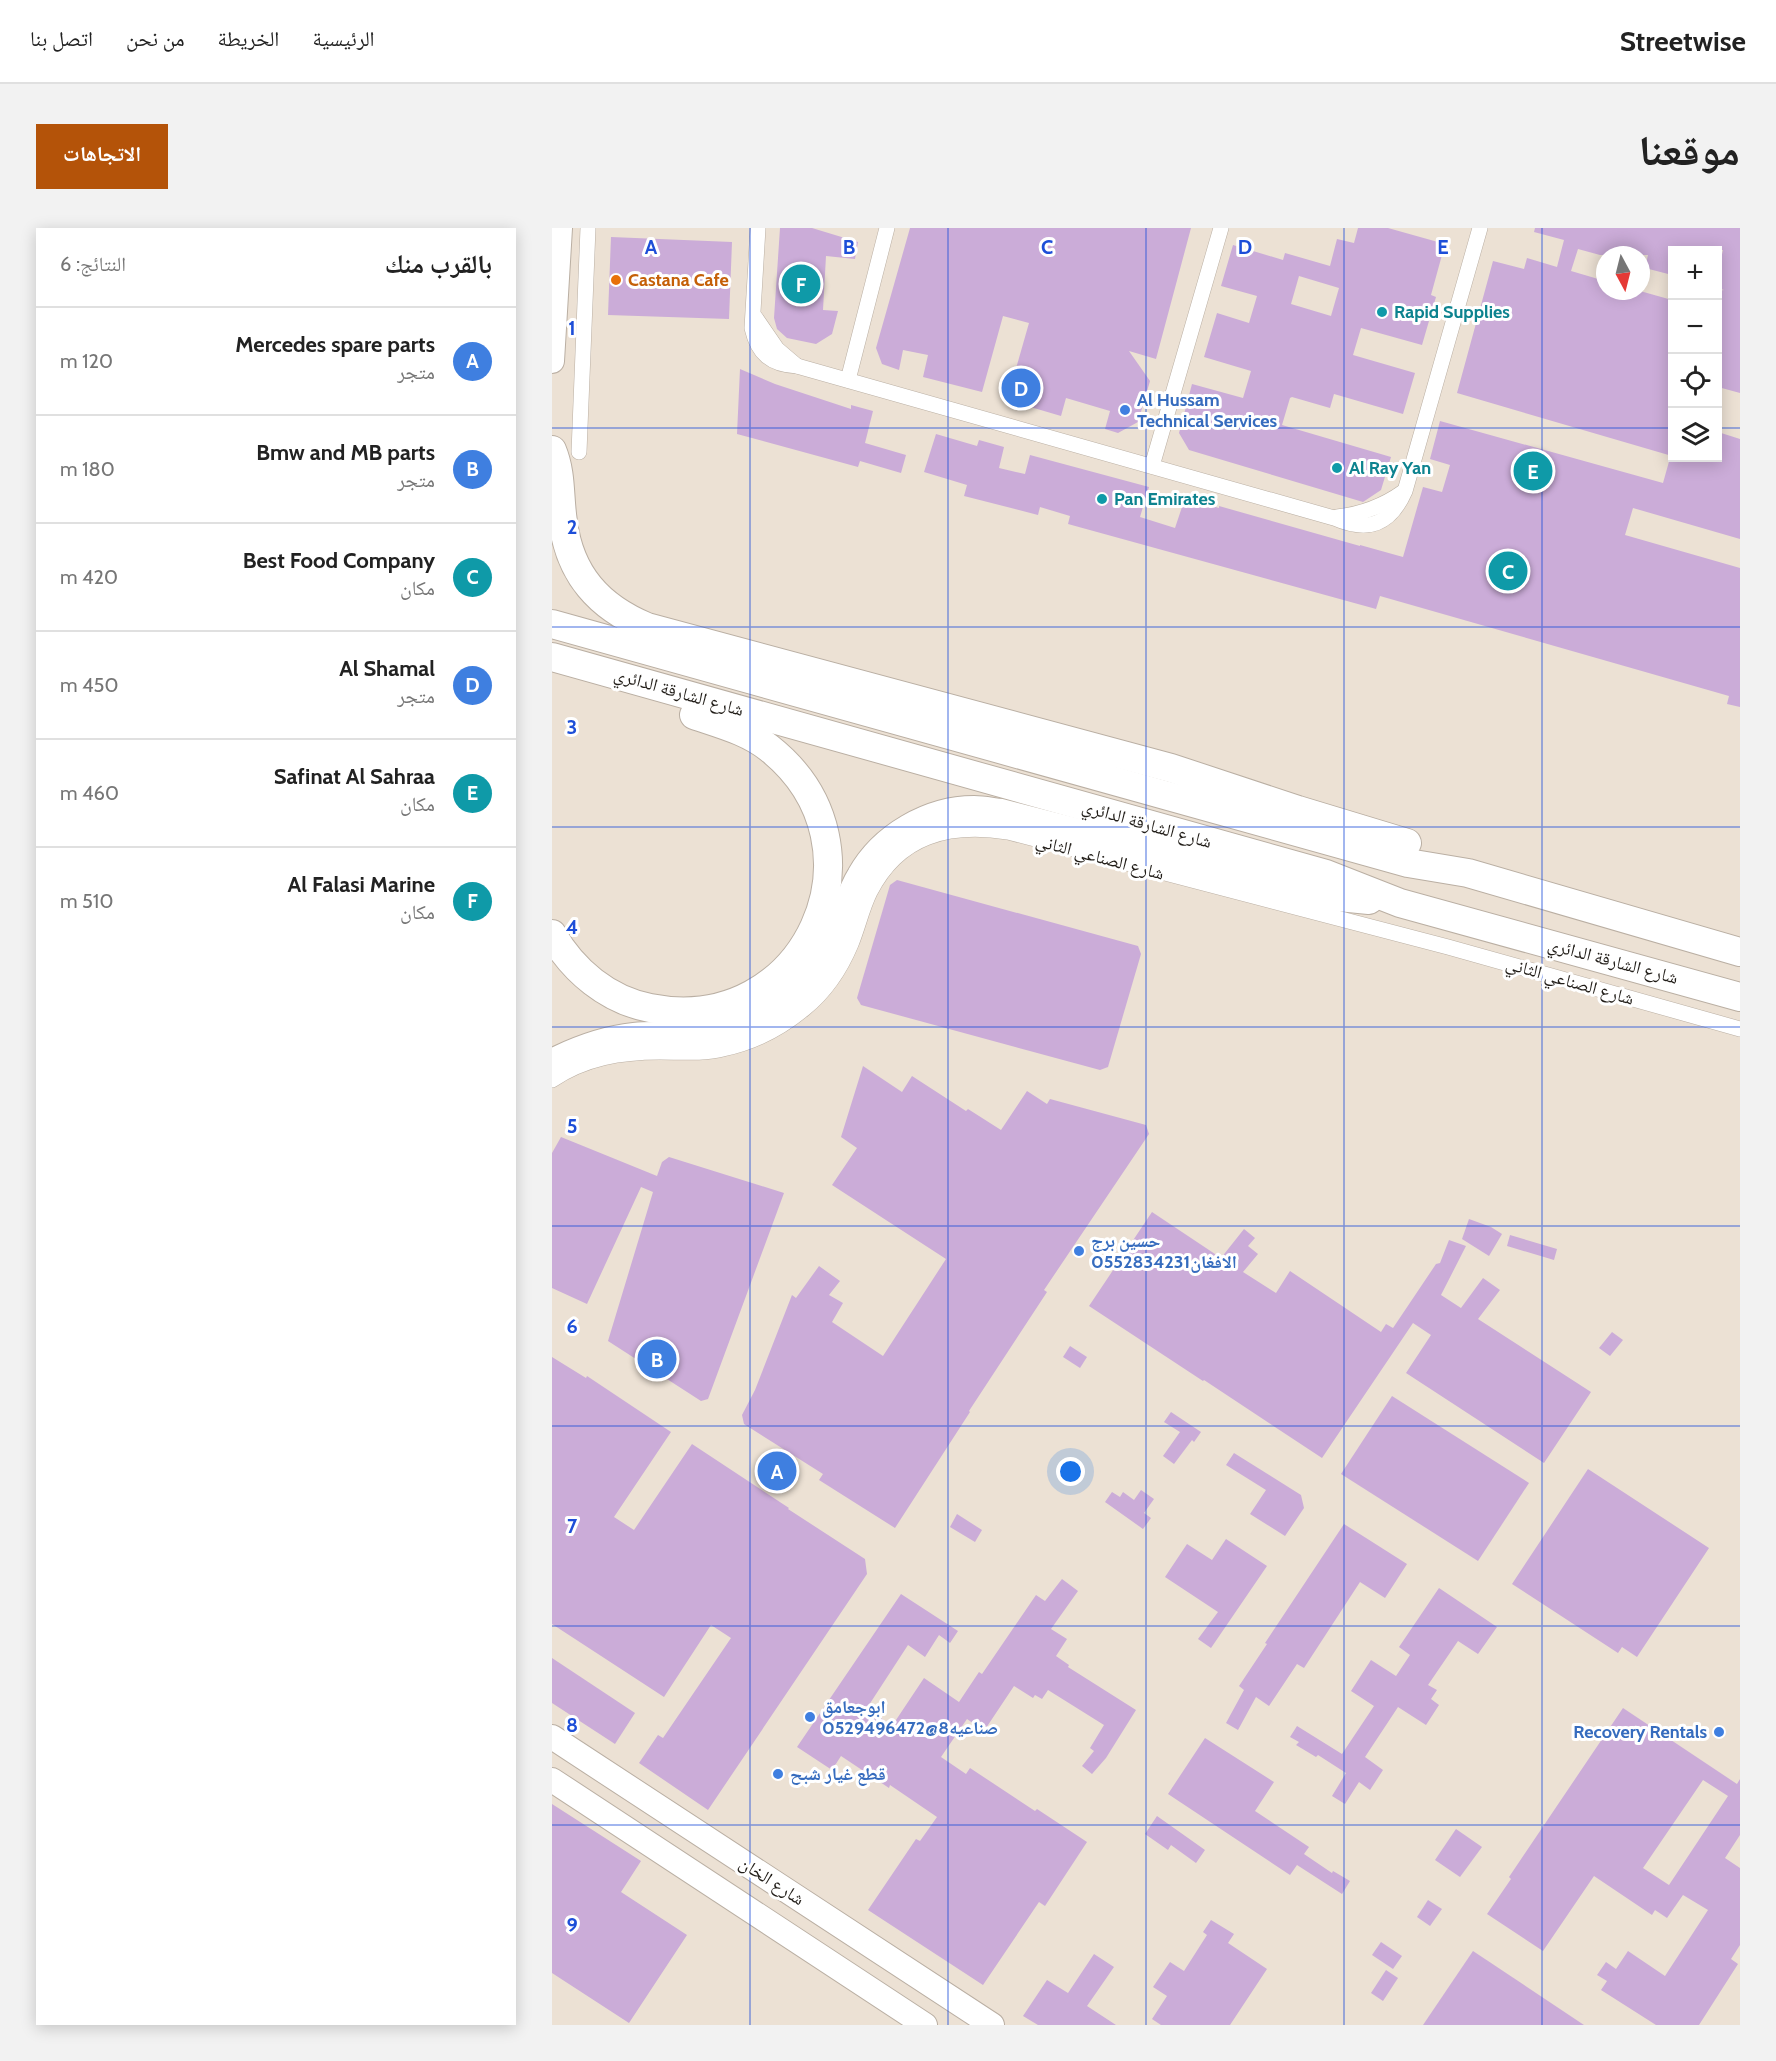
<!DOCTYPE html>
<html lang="ar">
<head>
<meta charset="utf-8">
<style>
  :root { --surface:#fff; --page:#f2f2f2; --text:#222; --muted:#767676; --line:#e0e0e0; --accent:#b45309 }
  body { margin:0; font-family:Cabin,"Noto Naskh Arabic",sans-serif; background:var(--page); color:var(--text); direction:rtl }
  .controls { position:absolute; right:18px; top:18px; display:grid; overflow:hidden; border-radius:0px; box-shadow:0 3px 15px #0003 }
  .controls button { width:54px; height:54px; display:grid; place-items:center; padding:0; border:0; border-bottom:2px solid var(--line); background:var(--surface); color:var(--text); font:30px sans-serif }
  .compass { position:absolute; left:1044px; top:18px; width:54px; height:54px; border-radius:50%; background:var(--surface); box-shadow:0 3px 15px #0003; rotate:173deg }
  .you { position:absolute; left:519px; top:1244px; width:21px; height:21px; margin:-15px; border:4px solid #fff; border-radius:50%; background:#1a73e8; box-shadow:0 0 0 9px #1a73e833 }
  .badge { display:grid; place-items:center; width:39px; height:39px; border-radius:50%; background:var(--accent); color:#fff; font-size:20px; font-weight:700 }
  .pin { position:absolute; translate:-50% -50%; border:3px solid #fff; box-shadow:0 2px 6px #0006 }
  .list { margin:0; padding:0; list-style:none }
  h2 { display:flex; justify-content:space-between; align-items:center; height:78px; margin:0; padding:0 24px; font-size:26px }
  h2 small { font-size:20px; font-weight:400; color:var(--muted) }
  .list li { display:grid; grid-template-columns:39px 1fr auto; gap:18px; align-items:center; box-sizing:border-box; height:108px; padding:0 24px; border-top:2px solid var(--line) }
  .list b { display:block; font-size:22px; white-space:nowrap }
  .list p { margin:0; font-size:20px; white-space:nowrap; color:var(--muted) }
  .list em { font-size:20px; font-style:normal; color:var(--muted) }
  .icon { flex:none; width:33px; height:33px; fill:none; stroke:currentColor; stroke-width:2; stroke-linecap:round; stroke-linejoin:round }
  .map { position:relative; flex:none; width:1188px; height:1797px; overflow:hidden; direction:ltr; border-radius:0px }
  header { display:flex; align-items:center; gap:36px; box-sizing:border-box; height:84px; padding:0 30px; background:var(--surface); border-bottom:2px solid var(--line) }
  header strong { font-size:28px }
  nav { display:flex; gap:33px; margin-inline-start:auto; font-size:21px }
  .intro { display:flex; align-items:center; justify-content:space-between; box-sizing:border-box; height:144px; padding:0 36px }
  h1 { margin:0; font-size:42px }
  .button { padding:15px 27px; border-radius:0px; background:var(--accent); color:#fff; font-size:21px; font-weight:700 }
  main { display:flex; gap:36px; padding:0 36px }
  aside { flex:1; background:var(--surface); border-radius:0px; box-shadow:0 3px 15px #0003 }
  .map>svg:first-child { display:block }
  .building { fill:#cbacd8; fill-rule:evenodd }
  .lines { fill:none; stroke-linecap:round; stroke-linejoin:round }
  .minor-casing { stroke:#baafa3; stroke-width:16 }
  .primary-casing { stroke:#baafa3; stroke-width:26 }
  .motorway-casing { stroke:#baafa3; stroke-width:30 }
  .minor { stroke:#fff; stroke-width:15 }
  .primary { stroke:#fff; stroke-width:24 }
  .motorway { stroke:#fff; stroke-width:28 }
  .grid { fill:none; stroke:#1d4ed8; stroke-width:1.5; stroke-opacity:0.55 }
  .food-dot { fill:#e8710a; stroke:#fff; stroke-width:2 }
  .culture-dot { fill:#0f9aa8; stroke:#fff; stroke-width:2 }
  .shop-dot { fill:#3f7fe0; stroke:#fff; stroke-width:2 }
  .labels { text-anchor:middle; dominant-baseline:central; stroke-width:6; stroke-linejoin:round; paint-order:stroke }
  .food-label { font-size:18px; font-weight:bold; fill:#c56008; stroke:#fff; text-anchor:start }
  .culture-label { font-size:18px; font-weight:bold; fill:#0d838f; stroke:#fff; text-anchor:start }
  .shop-label { font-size:18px; font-weight:bold; fill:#366cbe; stroke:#fff; text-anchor:start }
  .street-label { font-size:18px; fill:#211d18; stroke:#fff }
  .grid-label { font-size:20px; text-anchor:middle; font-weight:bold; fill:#1d4ed8; stroke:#fff; stroke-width:6; stroke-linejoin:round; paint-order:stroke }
</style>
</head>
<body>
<header>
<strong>Streetwise</strong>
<nav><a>الرئيسية</a><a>الخريطة</a><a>من نحن</a><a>اتصل بنا</a></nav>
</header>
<div class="intro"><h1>موقعنا</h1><a class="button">الاتجاهات</a></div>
<main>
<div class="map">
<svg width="1188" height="1797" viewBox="0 0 1188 1797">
  <rect width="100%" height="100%" fill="#ece1d4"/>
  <g class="building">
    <path d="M228,0h32l46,14 -3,17 -29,-3 -3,54 15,1 -6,23 -16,10 -29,-6 -10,-9 -3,-11z"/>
    <path d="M358,0h281l-35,131 -27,-8 21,30 -12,41 -20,11 -13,-4 5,-18 -44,-13 -5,18 -54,-16 22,-77 -26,-7 -21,76 -59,-15 5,-22 -25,-5 -4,20 -17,-6 -6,-16z"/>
    <path d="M806,0h30l57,16 -14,51 5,2 -14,48 -61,-17 -8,27 62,18 -12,41 -69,-20 -4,14 -38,-11 -2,1 -8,27 109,32 -10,33 -18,12 -174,-52 -10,-17 13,-49 51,14 8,-27 -47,-14 13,-44 32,10 8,-27 -36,-10 12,-41 50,15 2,-7 45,13 7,-27 17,4zM747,48l40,12 -8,28 -40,-12z"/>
    <path d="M983,0h205v165l-22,-6v-96l6,-1 -6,-2v-16l5,-22h-51v25l-27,-7 3,-13h-48l-22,-6 -7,22 34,10v10h35l32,9v156l-215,-63 36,-132 31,8 3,-11 30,9 7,-27 -30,-8z"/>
    <path d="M59,9l121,5 -3,77 -121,-4z"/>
    <path d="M188,141l35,15 76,25v-4l22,6 -8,32 41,12 -5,18 -41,-12 -2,6 -121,-33z"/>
    <path d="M888,193l223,62 7,-25h48v-26l22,7v100l-107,-31 -8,27 115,33v139l-13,-3 2,-8 -349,-100 -4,13 -308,-85 2,-8 -30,-9 -2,8 -74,-19 3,-11 -43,-13 12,-38 41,12 2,-6 25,7 -5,21 26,6 5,-19 119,32 -9,30 35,11 10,-30 34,10v-2l141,40v-1l43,12 20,-70 19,5 8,-27 -20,-6z"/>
    <path d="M345,652l241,66 3,8 -33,113 -8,3 -239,-65 -4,-7 33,-113z"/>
    <path d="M311,838l39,26 10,-16 54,35 2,-2 33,21 26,-39 20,13 3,-5 96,26 3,9 -105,156 3,2 -78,119 1,1 -75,116 -76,-48 4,-6 -79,-50 -2,-9 13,-25 37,-95 4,3 23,-32 21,15 -11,14 14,8 -11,19 51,34 63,-97 -114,-74 25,-37 -16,-11z"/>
    <path d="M9,909l96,39 5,-14 7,-5 115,36 -76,206 -7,2 -93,-60 45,-149 -12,-5 -54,117 -35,-16v-135z"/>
    <path d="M600,984l69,46 23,-29 11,9 -7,8 10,8 -15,18 33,21 14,-22 91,61 5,-8 7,4 43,-64 4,-1 9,-23 17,6 -25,49 20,13 22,-30 17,12 -22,29 113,73 -47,71 -138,-90 25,-38 -18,-12 -91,135 -118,-78 -1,1 -114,-75z"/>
    <path d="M917,991l22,8 11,7 -13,22 -27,-17z"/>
    <path d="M958,1007l47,14 -3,11 -47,-14z"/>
    <path d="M1060,1104l11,8 -13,16 -11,-8z"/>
    <path d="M518,1118l17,11 -7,11 -17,-11z"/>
    <path d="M0,1129l34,21 1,-2 84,56 -57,85 20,13 58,-86 97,64 -1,1 77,50 2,15 -159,236 -69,-47 19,-28 5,3 68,-100 -20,-13 -47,72 -112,-73z"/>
    <path d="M840,1168l137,87 -51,78 -137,-87z"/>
    <path d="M619,1184l30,20 -7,10 -2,-2 -18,24 -11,-8 17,-24 -16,-10z"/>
    <path d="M682,1225l67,42 3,13 -19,28 -35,-22 16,-24 -40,-25z"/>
    <path d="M1036,1241l121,79 -72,109 -15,-10 -4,6 -106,-69z"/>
    <path d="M589,1262l13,9 -10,14 7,5 -8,11 -38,-27 7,-10 8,5 3,-5 11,8z"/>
    <path d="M405,1286l25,16 -7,12 -25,-15z"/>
    <path d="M792,1296l63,40 -22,34 -25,-16 -56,86 -7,-4 -28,42 -13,-9 -18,33 -12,-7 18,-33 -5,-4 28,-42 -2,-1z"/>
    <path d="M674,1311l41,27 -56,82 -13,-9 20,-27 -53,-35 22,-33 25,16z"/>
    <path d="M510,1351l16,12 -27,38 16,10 -11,17 13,9 -1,2 68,43 -30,48 -14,16 -10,-8 12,-15 -4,-3 14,-23 -56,-35 -6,9 -7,-4 -2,3 -19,-12 -30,45 -17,-12 -26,38 25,17 4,-6 65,43 2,-2 50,33 -42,64 -6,-4 -56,83 -115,-75 48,-71 4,2 17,-24 -47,-32 -1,3 -48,-32 -9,14 -35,-23 104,-153 57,37 -8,12 -11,-8 -14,22 -17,-12 -41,63 25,18 32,-48 35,24 20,-30 3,2 54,-79 9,6z"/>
    <path d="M887,1360l58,39 -19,27 -20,-13 -30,44 9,5 -6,9 8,6 -13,20 -28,-18 -33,50 18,13 -13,20 -11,-8 -14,22 -13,-8 14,-23 -28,-18 -2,2 -20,-12 3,-3 -9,-5 7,-11 45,28 32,-48 -23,-15 20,-31 25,16 14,-21 -11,-8z"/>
    <path d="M0,1430l83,55 -20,31 -63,-41z"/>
    <path d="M1071,1480l114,76 3,-5v56l-15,23 15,10v77l-9,14 7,5 -39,61h-43l-55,-35 6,-9 -10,-6 9,-13 10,7 12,-18 37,25 43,-66 -25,-15 -16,23 -12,-8 -3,5 -58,-39 -51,75 -56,-37 24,-35 -2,-2zM1151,1552l25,16 -59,89 -26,-17z"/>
    <path d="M653,1510l69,44 -19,29 54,36 -5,7 28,19 1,-2 17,10 -8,13 -45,-29 -7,10 -122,-81z"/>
    <path d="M0,1576l89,57 -20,31 66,43 -58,88 -77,-50z"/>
    <path d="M605,1588l48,34 -9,13 -25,-18 -3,5 -23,-16z"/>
    <path d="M904,1601l26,18 -22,30 -25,-17z"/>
    <path d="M876,1672l14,9 -12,17 -13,-9z"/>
    <path d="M659,1692l23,14 -6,9 39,26 -37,56h-69l-9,-6 15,-23 -14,-9 17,-25 14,9 23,-36 -4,-3z"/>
    <path d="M829,1714l21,14 -9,13 -21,-14z"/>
    <path d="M921,1723l111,74h-161z"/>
    <path d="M542,1726l20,13 -27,39 29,19h-78l-15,-9 24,-36 21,13z"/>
    <path d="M834,1742l12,8 -15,23 -12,-8z"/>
  </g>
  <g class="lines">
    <defs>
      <g id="minor">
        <path d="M206,0l-6,100c6,26 19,37 45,38l537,152c34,15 56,7 71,-27l75,-263"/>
        <path d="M203,89l22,32 20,17"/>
        <path d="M296,152l39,-152"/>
        <path d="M27,224l9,-224"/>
        <path d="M600,238l69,-238"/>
        <path d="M785,289c25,-3 45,-10 66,-25"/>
        <path d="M0,852c33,-22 69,-28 108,-28 21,0 43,2 63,-3 29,-6 58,-21 81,-40 21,-17 37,-41 47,-65 7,-17 11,-36 19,-52 29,-57 79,-69 138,-60l440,115 292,82"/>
      </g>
      <g id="primary">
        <path d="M0,133l8,-133"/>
        <path d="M0,1509l440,288"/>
        <path d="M0,1552l373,245"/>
      </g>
      <g id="motorway">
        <path d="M0,222c10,24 7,47 11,72 7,53 36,85 84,105l524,141 127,42 109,33"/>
        <path d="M0,396l856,239 60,10 272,79"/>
        <path d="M0,429l774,217 74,29 340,94"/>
        <path d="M0,706c21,37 56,66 98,74 156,31 243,-162 119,-260 -21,-17 -49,-24 -75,-33"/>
        <path d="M0,835c26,-13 52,-23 82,-26 18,-2 36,0 54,-1 37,-2 73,-11 100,-37 24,-21 42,-47 54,-77 6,-16 10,-32 19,-46 22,-39 68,-66 113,-66 9,0 18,2 27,3l296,76 32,7 40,4"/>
      </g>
    </defs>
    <use href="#minor" class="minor-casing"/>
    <use href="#primary" class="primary-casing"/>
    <use href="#motorway" class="motorway-casing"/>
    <use href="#minor" class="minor"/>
    <use href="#primary" class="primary"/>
    <use href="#motorway" class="motorway"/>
  </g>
  <path class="grid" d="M198,0v1797M396,0v1797M594,0v1797M792,0v1797M990,0v1797M0,200h1120M1166,200h22M0,399h1188M0,599h1188M0,799h1188M0,998h1188M0,1198h1188M0,1398h1188M0,1597h1188"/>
  <circle class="food-dot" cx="64" cy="52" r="6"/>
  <g class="culture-dot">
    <circle cx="830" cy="84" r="6"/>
    <circle cx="785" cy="240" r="6"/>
    <circle cx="550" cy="271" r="6"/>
  </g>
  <g class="shop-dot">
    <circle cx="573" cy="182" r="6"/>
    <circle cx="527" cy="1023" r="6"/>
    <circle cx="258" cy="1489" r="6"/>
    <circle cx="1167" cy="1504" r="6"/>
    <circle cx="226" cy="1546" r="6"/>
  </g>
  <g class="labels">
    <g class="food-label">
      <text x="76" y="52">Castana Cafe</text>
    </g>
    <g class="culture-label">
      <text x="842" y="84">Rapid Supplies</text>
      <text x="797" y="240">Al Ray Yan</text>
      <text x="562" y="271">Pan Emirates</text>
    </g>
    <g class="shop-label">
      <text x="585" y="172">Al Hussam<tspan x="585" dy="21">Technical Services</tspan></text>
      <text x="539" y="1013">حسين برج<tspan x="539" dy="21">الافغان0552834231</tspan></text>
      <text x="270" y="1479">ابوجعامق<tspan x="270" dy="21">صناعيه8@0529496472</tspan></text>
      <text x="1155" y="1504" text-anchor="end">Recovery Rentals</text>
      <text x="238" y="1546">قطع غيار شبح</text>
    </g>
    <g class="street-label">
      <text transform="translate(127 464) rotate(16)">شارع الشارقة الدائري</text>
      <text transform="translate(595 596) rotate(16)">شارع الشارقة الدائري</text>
      <text transform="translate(548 629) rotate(15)">شارع الصناعي الثاني</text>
      <text transform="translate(1061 733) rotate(15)">شارع الشارقة الدائري</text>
      <text transform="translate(1018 753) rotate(16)">شارع الصناعي الثاني</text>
      <text transform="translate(220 1653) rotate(33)">شارع الخان</text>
    </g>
  </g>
  <g class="grid-label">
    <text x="99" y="26">A</text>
    <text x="297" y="26">B</text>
    <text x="495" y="26">C</text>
    <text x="693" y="26">D</text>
    <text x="891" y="26">E</text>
    <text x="20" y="107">1</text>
    <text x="20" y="306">2</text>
    <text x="20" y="506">3</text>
    <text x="20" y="706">4</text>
    <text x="20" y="905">5</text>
    <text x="20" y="1105">6</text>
    <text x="20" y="1305">7</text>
    <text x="20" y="1504">8</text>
    <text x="20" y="1704">9</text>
  </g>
</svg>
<div class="controls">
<button>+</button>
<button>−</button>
<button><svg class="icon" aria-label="locate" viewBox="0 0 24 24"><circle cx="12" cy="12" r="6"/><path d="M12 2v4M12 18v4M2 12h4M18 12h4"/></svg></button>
<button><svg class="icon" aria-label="layers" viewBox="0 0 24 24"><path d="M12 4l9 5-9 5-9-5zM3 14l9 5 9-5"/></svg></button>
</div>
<svg class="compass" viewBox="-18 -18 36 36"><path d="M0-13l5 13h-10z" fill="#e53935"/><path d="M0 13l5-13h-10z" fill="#767676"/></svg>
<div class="you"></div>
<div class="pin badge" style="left:225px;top:1243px;background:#3f7fe0">A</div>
<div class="pin badge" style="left:105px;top:1131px;background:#3f7fe0">B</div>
<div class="pin badge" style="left:956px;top:343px;background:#0f9aa8">C</div>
<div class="pin badge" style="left:469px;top:160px;background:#3f7fe0">D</div>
<div class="pin badge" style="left:981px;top:243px;background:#0f9aa8">E</div>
<div class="pin badge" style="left:249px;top:56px;background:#0f9aa8">F</div>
</div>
<aside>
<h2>بالقرب منك<small>النتائج: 6</small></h2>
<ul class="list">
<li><span class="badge" style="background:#3f7fe0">A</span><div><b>Mercedes spare parts</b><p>متجر</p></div><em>120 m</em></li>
<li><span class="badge" style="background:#3f7fe0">B</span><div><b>Bmw and MB parts</b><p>متجر</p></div><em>180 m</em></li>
<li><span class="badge" style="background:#0f9aa8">C</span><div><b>Best Food Company</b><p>مكان</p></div><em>420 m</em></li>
<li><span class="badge" style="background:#3f7fe0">D</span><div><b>Al Shamal</b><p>متجر</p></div><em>450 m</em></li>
<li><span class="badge" style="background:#0f9aa8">E</span><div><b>Safinat Al Sahraa</b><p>مكان</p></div><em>460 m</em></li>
<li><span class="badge" style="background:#0f9aa8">F</span><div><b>Al Falasi Marine</b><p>مكان</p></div><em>510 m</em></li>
</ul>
</aside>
</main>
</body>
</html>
